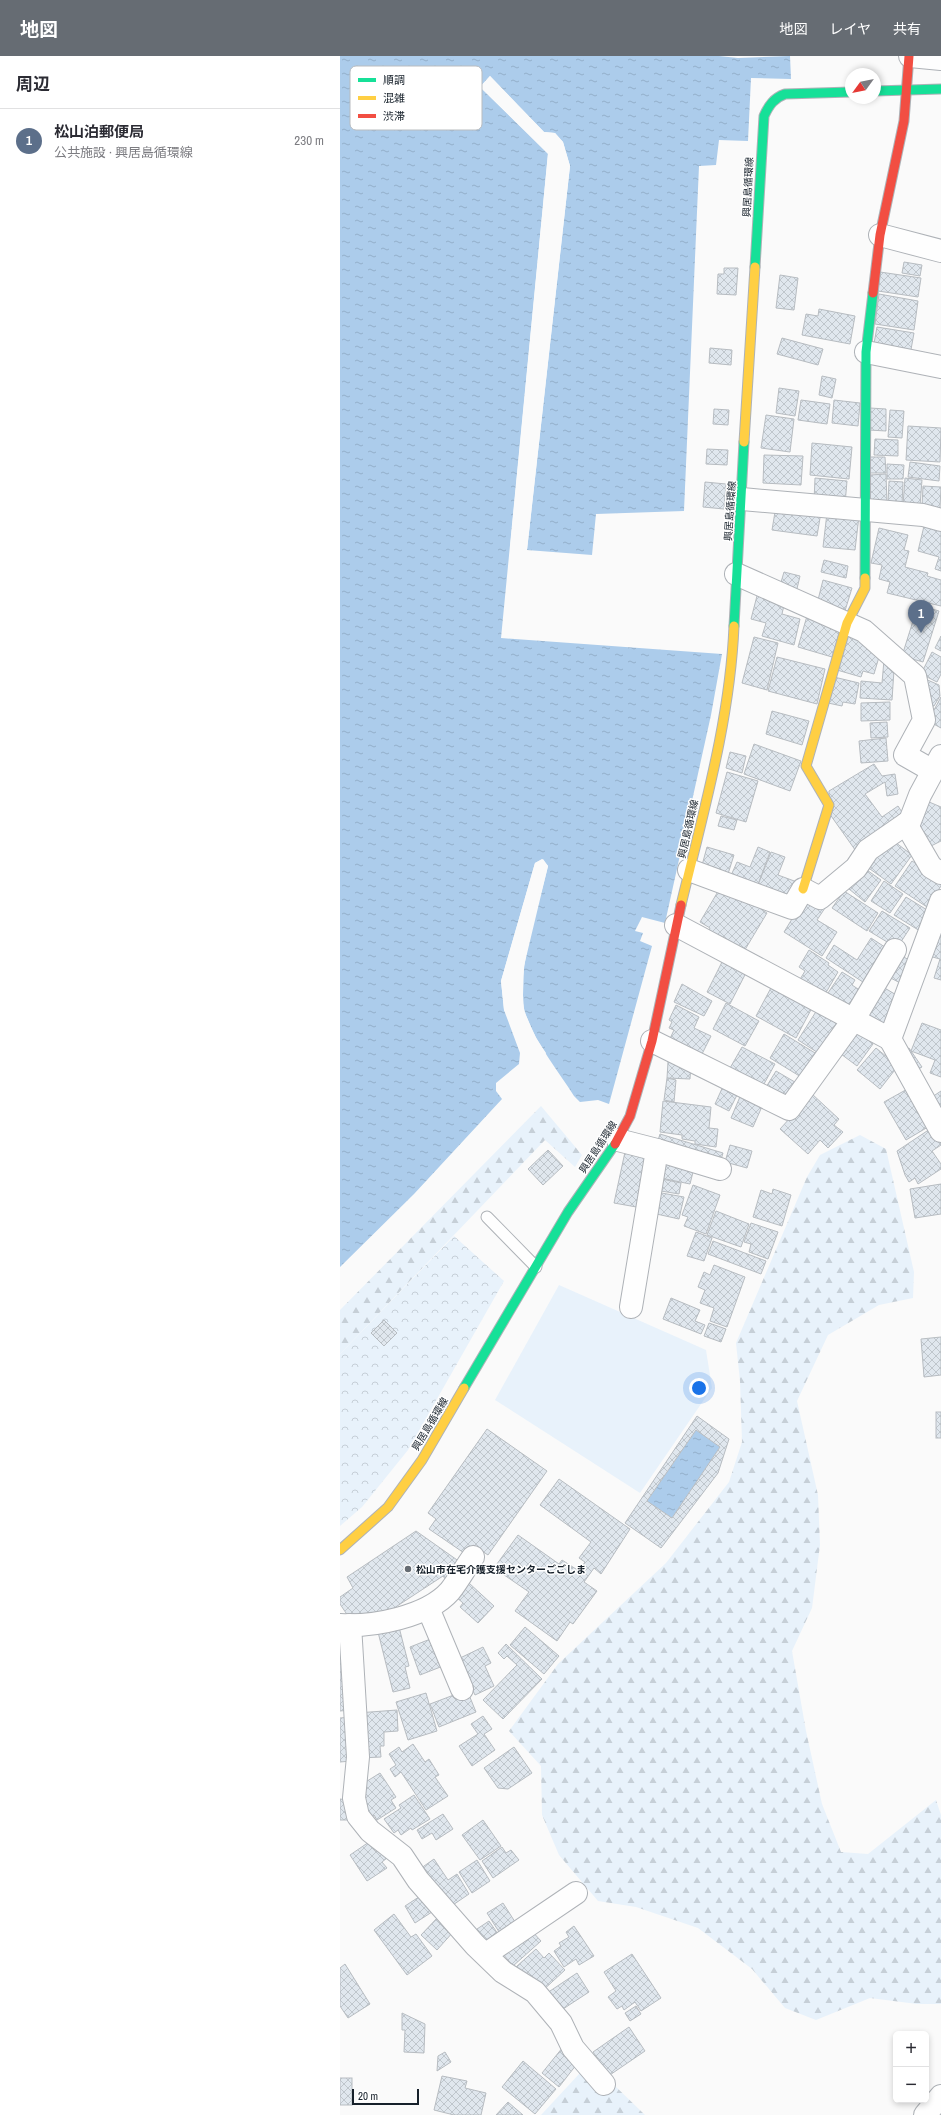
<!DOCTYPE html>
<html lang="ja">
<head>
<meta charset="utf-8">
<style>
  :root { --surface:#fff; --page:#f7f7f7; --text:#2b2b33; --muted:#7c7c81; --line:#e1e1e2; --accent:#666c73 }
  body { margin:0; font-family:"Archivo Narrow","Noto Sans JP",sans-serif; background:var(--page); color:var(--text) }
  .controls { position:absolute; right:12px; bottom:12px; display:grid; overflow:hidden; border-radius:6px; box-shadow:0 2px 6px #0003 }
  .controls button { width:36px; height:36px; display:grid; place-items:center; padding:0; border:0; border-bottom:1px solid var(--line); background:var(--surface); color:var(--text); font:20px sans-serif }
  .compass { position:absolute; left:505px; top:12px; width:36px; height:36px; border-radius:50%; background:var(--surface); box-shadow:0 2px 6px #0003; rotate:237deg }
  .scale { position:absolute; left:12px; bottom:10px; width:67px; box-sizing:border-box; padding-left:4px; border:2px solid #16202a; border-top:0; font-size:11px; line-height:14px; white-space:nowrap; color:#16202a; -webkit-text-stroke:3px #fff; paint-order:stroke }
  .you { position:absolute; left:359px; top:1332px; width:14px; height:14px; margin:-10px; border:3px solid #fff; border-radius:50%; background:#1a73e8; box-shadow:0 0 0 6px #1a73e833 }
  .badge { display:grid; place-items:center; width:26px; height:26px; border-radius:50%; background:var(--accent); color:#fff; font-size:13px; font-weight:700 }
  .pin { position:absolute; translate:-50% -33px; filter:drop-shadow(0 1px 2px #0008) }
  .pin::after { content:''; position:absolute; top:21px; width:14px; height:12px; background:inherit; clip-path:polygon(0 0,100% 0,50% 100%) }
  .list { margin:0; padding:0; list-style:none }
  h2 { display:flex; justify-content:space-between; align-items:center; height:52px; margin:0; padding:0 16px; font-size:17px }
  h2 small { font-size:13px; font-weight:400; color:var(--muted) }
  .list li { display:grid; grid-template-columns:26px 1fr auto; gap:12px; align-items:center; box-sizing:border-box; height:64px; padding:0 16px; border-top:1px solid var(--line) }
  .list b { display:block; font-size:15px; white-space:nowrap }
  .list p { margin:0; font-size:13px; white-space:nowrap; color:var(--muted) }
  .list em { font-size:13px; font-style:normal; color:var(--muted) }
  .map { position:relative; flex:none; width:601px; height:2059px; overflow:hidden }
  header { display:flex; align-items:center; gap:24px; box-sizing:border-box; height:56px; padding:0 20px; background:var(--accent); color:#fff }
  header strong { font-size:19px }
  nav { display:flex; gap:22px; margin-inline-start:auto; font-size:14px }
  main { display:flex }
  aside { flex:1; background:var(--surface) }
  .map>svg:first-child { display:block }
  .forest { fill:url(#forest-firs) }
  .park { fill:url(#park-crowns) }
  .pitch { fill:#e8f2fb }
  .water { fill:url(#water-ripples) }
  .pier { fill:#fafafa }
  .building { fill:url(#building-cross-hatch); stroke:#b7bcc1; fill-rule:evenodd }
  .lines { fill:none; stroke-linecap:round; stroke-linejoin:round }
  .lane-casing { stroke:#aeb2b7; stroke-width:13 }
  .street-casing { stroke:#aeb2b7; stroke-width:24 }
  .fast-casing { stroke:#aeb2b7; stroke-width:11 }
  .slow-casing { stroke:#aeb2b7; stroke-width:11 }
  .jam-casing { stroke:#aeb2b7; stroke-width:11 }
  .lane { stroke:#fefefe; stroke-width:11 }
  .street { stroke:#fefefe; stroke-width:22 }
  .fast { stroke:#16e098; stroke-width:9 }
  .slow { stroke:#ffcf43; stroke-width:9 }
  .jam { stroke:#f24e42; stroke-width:9 }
  .poi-dot { fill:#666c73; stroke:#fff; stroke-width:1.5 }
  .labels { text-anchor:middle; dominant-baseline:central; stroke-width:3; stroke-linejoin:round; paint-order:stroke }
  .street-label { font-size:10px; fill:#16202a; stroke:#fff }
  .poi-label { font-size:10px; font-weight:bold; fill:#16202a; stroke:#fff; text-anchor:start }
  .key { fill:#fff; stroke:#b9bcbf; stroke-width:1 }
  .key-label { font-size:11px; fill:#16202a }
</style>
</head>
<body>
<header>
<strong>地図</strong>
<nav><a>地図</a><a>レイヤ</a><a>共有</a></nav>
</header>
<main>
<aside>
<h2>周辺<small></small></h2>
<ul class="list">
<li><span class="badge" style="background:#5c6f8a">1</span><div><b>松山泊郵便局</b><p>公共施設 · 興居島循環線</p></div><em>230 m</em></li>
</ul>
</aside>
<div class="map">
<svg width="601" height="2059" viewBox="0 0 601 2059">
  <defs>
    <pattern id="forest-firs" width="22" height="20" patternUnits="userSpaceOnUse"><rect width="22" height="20" fill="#e8f2fb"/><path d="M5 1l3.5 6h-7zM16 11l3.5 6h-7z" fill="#c6cfd7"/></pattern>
    <pattern id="park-crowns" width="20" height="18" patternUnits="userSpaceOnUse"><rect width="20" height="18" fill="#e8f2fb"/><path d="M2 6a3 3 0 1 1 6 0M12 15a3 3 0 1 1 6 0" fill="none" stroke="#c6cfd7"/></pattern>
    <pattern id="water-ripples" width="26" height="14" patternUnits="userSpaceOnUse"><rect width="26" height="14" fill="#accceb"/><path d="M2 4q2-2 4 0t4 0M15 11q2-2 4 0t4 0" fill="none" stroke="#93afca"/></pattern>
    <pattern id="building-cross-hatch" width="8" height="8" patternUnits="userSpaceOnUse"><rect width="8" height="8" fill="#e0e7ee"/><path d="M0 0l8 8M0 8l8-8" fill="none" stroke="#bfc6cc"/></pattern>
  </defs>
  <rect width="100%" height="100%" fill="#fafafa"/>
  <g class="forest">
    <path d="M201,1050l41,49 -7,12 -30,-27 -205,214v-44z"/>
    <path d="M520,1079l26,14 28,123 -1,26 -34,7 -51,30 -31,66 21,94 2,50 -8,63 -20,43 14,80 16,73 19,48 27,2 68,-54 5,15v189h-24l-47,-6 -54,22 -31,-12 -33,-39 -54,-41 -62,-21 -38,-6 -39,-46 -17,-40 -1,-49 -32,-35 49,-67 108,-101 63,-81 13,-40 -2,-61 -4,-38 71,-166 13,-22z"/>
    <path d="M240,2017l20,20 12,-10 33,32h-104z"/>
  </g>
  <path class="park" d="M114,1180l50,45 -96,169 -46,57 -22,19v-172z"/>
  <path class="pitch" d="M219,1229l147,65 6,38 -72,105 -145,-93z"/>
  <g class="water">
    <path d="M0,0h379l19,2 52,-2 1,23 -40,-1 -3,63 -29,-1 -3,25 -17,1 -15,345 -88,3 -4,41 -65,-5 43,-384 -7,-24 -8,-9 -11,-1 -54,-56 -10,11 68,66 -47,485 221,16 -11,61 -46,208 -23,-6 -7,14 8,2 -3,8 12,5 -43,158 -11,-4 -18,2 -6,-6c-17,-27 -39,-53 -49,-84 -11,-33 15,-111 23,-146l-6,-7 -7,4 -34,118 3,29 16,43 -1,11 -23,19v8l6,8 -88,95 -74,73z"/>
    <path d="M356,1374l24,17 -48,71 -25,-17z"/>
  </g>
  <g class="pier">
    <path d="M150,20l54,56 11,1 8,9 7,24 -43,384h-2l43,-384 -7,-23 -7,-8 -11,-1 -53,-55 -7,8 67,66 -38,395h-2l38,-394 -68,-67z"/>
    <path d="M203,803l5,7 -24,100 -1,29 1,16 12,27 10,15 -1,2 -11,-16 -12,-27 -1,-17 1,-30 24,-99 -4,-5 -5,3 -34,117 3,28 5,13 -7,-12 -3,-29 34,-118z"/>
  </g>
  <g class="building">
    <path d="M564,206l18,3 -2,11 -18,-3z"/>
    <path d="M384,212h14l-2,27 -19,-1 1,-20h6z"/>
    <path d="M540,216l41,6 -3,19 -40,-6z"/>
    <path d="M440,219l18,3 -4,32 -18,-2z"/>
    <path d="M539,238l39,7 -4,29 -39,-6z"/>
    <path d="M479,253l36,7 -5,28 -48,-9 4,-21 12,2z"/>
    <path d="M537,271l37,6 -4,22 -37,-6z"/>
    <path d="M442,282l41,11 -5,16 -41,-11z"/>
    <path d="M370,292l22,2 -1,15 -22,-2z"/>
    <path d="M482,320l14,3 -4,19 -13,-3z"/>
    <path d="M439,332l20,3 -4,25 -19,-3z"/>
    <path d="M461,344l29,4 -3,20 -29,-4z"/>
    <path d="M494,344l26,3 -2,23 -26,-3z"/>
    <path d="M530,352l16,1v22l-17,-1z"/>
    <path d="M374,353l15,1 -1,15 -15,-1z"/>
    <path d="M550,354l14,1 -2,27 -14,-1z"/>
    <path d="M426,359l28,4 -4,33 -29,-4z"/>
    <path d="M568,370l33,2 -1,34 -34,-2z"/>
    <path d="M535,383l23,1v16l-24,-1z"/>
    <path d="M472,387l40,4 -3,32 -39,-4z"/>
    <path d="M367,393l21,1 -1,15 -21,-1z"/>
    <path d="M424,399l39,1 -2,29 -38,-2z"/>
    <path d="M529,401h16l1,16h-17z"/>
    <path d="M570,406l30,4 -1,15 -31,-4z"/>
    <path d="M547,408l17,1 -1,14h-16z"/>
    <path d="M546,418l1,30 -17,1v-30z"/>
    <path d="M475,422l32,3 -2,23 -31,-3z"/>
    <path d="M565,422l17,2 -2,26 -17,-1z"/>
    <path d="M549,425l14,1 -1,23 -14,-1z"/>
    <path d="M365,426l21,2 -2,25 -21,-2z"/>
    <path d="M583,430l18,1 -1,21 -18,-1z"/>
    <path d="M436,450l45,6 -4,24 -45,-6z"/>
    <path d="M487,457l32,3 -4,34 -32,-3z"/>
    <path d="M584,470l17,4v41l-6,-2 4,-12 -21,-6z"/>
    <path d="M539,472l29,7 -4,15 5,1 -4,16 23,6 -1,3 14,4v26l-54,-13 3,-11 -11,-3 3,-14 -11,-2z"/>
    <path d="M484,504l24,6 -2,12 -25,-6z"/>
    <path d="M444,516l16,4 -4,17 -17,-4z"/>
    <path d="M483,524l29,8 -8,26 -27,-10z"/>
    <path d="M418,536l26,13 -2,9 18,5 -6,26 -32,-9 4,-13 -15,-4z"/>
    <path d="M578,549l21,6 -16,51 -21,-6z"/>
    <path d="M467,560l34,11 -9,30 -34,-10z"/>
    <path d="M507,578l14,4 18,19 -5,17 -11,-3 -2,6 -24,-7z"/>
    <path d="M601,580v15l-6,-3z"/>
    <path d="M414,581l24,6 -11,47 -25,-7z"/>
    <path d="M592,596l9,5v17l-4,8 -16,-8z"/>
    <path d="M437,601l48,12 -8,35 -49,-13z"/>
    <path d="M544,604l10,10 -2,30 -32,-2 1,-17 21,2z"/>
    <path d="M494,621l25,6 -4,21 -12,-2 -1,4 -14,-3z"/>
    <path d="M583,622l16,7 1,11 -6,10 -10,1z"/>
    <path d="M601,641v31l-13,-7z"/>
    <path d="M550,646v18l-29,1v-18z"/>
    <path d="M432,655l37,10 -7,24 -36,-11z"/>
    <path d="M547,666l1,15 -17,1 -1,-15z"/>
    <path d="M546,682l2,23 -27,2 -2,-22z"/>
    <path d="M414,688l47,17 -11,30 -46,-17z"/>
    <path d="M390,696l16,4 -4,17 -16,-5z"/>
    <path d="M534,708l8,12 13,-2 3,20 -11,2 -2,-14 -20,12 17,23 16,-11 9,14 -49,34 -29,-41v-22z"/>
    <path d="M387,716l31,9 -12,41 -30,-9z"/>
    <path d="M582,743l19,8v34l-16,8 -11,-18z"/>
    <path d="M381,760l16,4 -3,10 -16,-4z"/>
    <path d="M551,783l21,16 -21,29 -28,-20z"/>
    <path d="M367,791l27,8 -7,22 -26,-8z"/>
    <path d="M418,791l12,5 -14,38 -27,-10 8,-18 13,5z"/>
    <path d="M431,796l14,5 -7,18 19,7 -8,21 -33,-13z"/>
    <path d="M572,805l29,19v6l-14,21 -32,-21z"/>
    <path d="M524,812l17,12 -16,22 -16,-13z"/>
    <path d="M544,825l19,13 -13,19 -19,-12z"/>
    <path d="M380,832l13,3 34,22 -24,40 -35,-21 2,-4 -10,-6z"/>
    <path d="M504,835l34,22 -11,18 -35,-23z"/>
    <path d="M466,840l19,12 -8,12 20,12 -15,24 -38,-24z"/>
    <path d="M566,841l26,16 -12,18 -26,-16z"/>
    <path d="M542,855l28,17 -13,20 -28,-17z"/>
    <path d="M592,879l8,3 1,-3v45l-7,-2 6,-19 -15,-4z"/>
    <path d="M531,882l20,13 -22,35 -43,-28 8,-13 23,15z"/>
    <path d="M469,894l20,13 -1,2 10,7 -14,24 -25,-15 6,-10 -6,-4z"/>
    <path d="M556,897l19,10 -11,22 -19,-10z"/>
    <path d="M385,900l23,13 -18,35 -23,-12z"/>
    <path d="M502,916l13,8 -3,5 12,8 -12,19 -26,-16z"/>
    <path d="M342,928l30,17 -8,15 -30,-14z"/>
    <path d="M433,928l40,22 -17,32 -40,-22z"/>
    <path d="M538,928l25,15 -16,30 -26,-15z"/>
    <path d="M386,947l33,18 -14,25 -32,-17z"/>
    <path d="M336,949l23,12 -5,11 17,8 -12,24 -32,-15 7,-15 -5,-2 3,-6 -3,-2z"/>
    <path d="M477,954l25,17 -19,29 -25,-16z"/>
    <path d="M582,967l19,7v47l-11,-4 5,-13 -24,-9z"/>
    <path d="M518,976l15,12 -16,22 -16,-12z"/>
    <path d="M444,978l36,22 -14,24 -36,-22z"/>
    <path d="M402,991l33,17 -16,29 -33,-18z"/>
    <path d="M536,992l22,18 -18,23 -23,-19z"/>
    <path d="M569,992l13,19 -7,4 -13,-19z"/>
    <path d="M328,1006l23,1 -1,16 -23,-1z"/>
    <path d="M436,1015l24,14 -12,21 -25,-14z"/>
    <path d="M327,1022l9,2 -2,22 -10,-2z"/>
    <path d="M385,1026l15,7 -11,22 -14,-7z"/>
    <path d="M571,1031l17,40 -22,13 -22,-38z"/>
    <path d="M601,1035v22l-9,-16z"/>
    <path d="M402,1036l22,10 -11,25 -22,-9z"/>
    <path d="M472,1038l27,25 -5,6 9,7 -15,16 -8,-8 -12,14 -28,-25z"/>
    <path d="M323,1045l48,6 -2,21 9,1 -2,18 -21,-3v-3l-13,-2v-4l-22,-3z"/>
    <path d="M593,1071l8,13v5l-9,6 9,13v5l-23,15 -3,-6 -6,4 -4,-7 -8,-24z"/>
    <path d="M320,1078l63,19 -4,13 -63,-19z"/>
    <path d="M390,1089l22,6 -5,17 -22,-6z"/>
    <path d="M208,1094l15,16 -20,19 -15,-16z"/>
    <path d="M285,1096l27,6 -10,50 -28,-5z"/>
    <path d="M320,1100l35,8 -5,20 -34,-7z"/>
    <path d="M317,1122l24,5 -2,11 -24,-4z"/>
    <path d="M601,1128v30l-26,4 -5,-29z"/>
    <path d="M353,1129l27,10 -14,39 -22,-8 4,-9 -6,-2z"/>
    <path d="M433,1133l18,6 -9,31 -29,-9 8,-27 11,4z"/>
    <path d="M316,1136l28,5 -5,22 -27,-6z"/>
    <path d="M376,1155l33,13 -8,23 -34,-12z"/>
    <path d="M411,1167l27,9 -10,27 -19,-7 2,-8 -7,-2z"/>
    <path d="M356,1176l16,6 -8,23 -17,-5z"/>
    <path d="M373,1185l53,20 -5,13 -53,-20z"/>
    <path d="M374,1209l31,12 -18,50 -17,-6 4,-13 -14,-5 5,-13 -7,-3 6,-15 6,3z"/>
    <path d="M331,1242l29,12 -5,11 10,4 -4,9 -38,-15z"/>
    <path d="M44,1264l13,13 -13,13 -13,-13z"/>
    <path d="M369,1267l17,6 -5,13 -17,-6z"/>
    <path d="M601,1281v38l-17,2 -3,-38z"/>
    <rect x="596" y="1356" width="5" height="26"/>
    <path d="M357,1360l32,23 -11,34 -57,75 -36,-25zM356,1374l24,17 -48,71 -25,-17z"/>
    <path d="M147,1373l60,42 -59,84 -15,-10 -6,10 -38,-26 7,-10 -8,-6z"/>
    <path d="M219,1423l71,50 -29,45 -7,-6 -10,14 13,9 -24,33 -3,-2 -13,19 -42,-30 14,-19 -35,-24 24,-33 41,29 3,-4 17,11 6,-9 -6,-4 12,-16 -51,-37z"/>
    <path d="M76,1475l44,31 -11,22 -6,-8 -55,36 -40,4 -8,-12v-7l13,-9 -6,-11z"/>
    <path d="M129,1527l25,23 -16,17 -18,-16 3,-4 -7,-6z"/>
    <path d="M59,1571l10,39 -4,1 5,21 -17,4 -15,-60z"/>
    <path d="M185,1571l34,29 -15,18 -34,-29z"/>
    <path d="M93,1582l10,28 -23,9 -10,-28z"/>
    <path d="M166,1588l36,35 -39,40 -20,-19 34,-35 -10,-9 -3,3 -6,-6z"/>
    <path d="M143,1591l8,16 -6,3 9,20 -19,9 -17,-36z"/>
    <path d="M0,1595l6,1 4,58 -10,1z"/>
    <path d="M127,1634l9,22 -37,15 -9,-23z"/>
    <path d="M86,1637l11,38 -29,9 -12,-38z"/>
    <path d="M57,1654l1,21 -14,1v14h-4l1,11 -21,1 -3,-45z"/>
    <path d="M143,1660l9,13 -8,5 11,16 -23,16 -13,-20 19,-12 -7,-10z"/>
    <path d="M12,1661l-1,44 -11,1v-44z"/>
    <path d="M73,1688l12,18 4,-3 10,16 -4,2 13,19 -22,14 -25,-38 -6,5 -5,-8 6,-4 -7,-11 10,-7 3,5z"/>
    <path d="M174,1691l18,26 -24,16 -10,-1 -14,-20z"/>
    <path d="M40,1717l16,24 -5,3 5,8 -19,12 -3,-5 -6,4 -12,-31z"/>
    <path d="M74,1739l16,24 -18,11 -1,-2 -10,7 -3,-5 -4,3 -10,-14 17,-11 -2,-3z"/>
    <path d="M0,1743l7,1 4,20h-11z"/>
    <path d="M103,1758l10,15 -17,11 -4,-7 -10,6 -5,-9z"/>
    <path d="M143,1764l18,26 -21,14 -18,-25z"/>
    <path d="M29,1786l7,10 4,-3 7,9 -5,4 5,6 -20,13 -17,-26z"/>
    <path d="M162,1791l4,6 5,-3 8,10 -26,18 -11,-17z"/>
    <path d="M94,1803l14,21 9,-6 12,20 -22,15 -30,-38z"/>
    <path d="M137,1804l13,21 -18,12 -13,-21z"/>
    <path d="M85,1837l10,17 -20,13 -10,-17z"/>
    <path d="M163,1847l14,22 -16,10 -14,-22z"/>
    <path d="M54,1858l17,23 5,-3 16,22 -25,19 -33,-45z"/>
    <path d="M98,1861l16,14 -17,19 -16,-15z"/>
    <path d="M149,1865l9,13 -13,9 -8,-14z"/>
    <path d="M234,1870l20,30 -15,9 -3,-6 -12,8 -10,-16 7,-5 -2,-3 10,-6 -3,-5z"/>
    <path d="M190,1873l11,12 -28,25 -10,-12z"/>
    <path d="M196,1893l8,9 5,-5 16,17 -25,23 -24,-26z"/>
    <path d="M292,1898l29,44 -20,13 -6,-9 -11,8 -2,-4 -5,3 -9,-12 8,-6 -12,-19z"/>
    <path d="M5,1908l25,40 -22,14 -8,-12v-38z"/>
    <path d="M237,1917l12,19 -29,19 -13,-18z"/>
    <path d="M296,1950l5,8 -11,7 -5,-8z"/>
    <path d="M62,1957l23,11 -1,29 -20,-1 1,-22h-3z"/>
    <path d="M289,1971l16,24 -41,28 -11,-16 5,-4 -5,-7z"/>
    <path d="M223,1991l17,13 -21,27 -17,-14z"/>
    <path d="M105,1996l6,10 -14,9 1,-15z"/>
    <path d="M183,2005l33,28 -21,25 -33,-27z"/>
    <path d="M102,2020l25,5 -2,7 21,5 -5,22h-27l-20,-5z"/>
    <rect x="0" y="2022" width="12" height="27"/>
    <path d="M168,2046l15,13h-27z"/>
  </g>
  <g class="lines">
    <defs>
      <path id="lane" d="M147,1161l49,50"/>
      <g id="street">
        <path d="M570,0l31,3"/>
        <path d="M540,179l61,16"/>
        <path d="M526,296l75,15"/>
        <path d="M402,443l181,16 18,5"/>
        <path d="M396,518l128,57 51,45 9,44 -19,35 28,16"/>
        <path d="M566,768l25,43 10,6"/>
        <path d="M349,814l103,38 11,-19 17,9 36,-30 12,-18 42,-29 10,-26 21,-39"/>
        <path d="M336,869l214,114 51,-138"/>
        <path d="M550,983l51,92"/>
        <path d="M312,985l137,68 65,-90 41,-69"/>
        <path d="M278,1084l39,10 -26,157"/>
        <path d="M317,1094l63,19"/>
        <path d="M88,1552l34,81"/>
        <path d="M0,1569c33,2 87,-8 110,-34 8,-10 15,-23 23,-34"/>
        <path d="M10,1569l8,132 -4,41 4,18 12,15 32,25 16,24 57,65 28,27 32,20 26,31 12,25 31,36"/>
        <path d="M146,1898l90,-61"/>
        <path d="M585,2059l16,-19"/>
      </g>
      <g id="fast">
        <path d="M535,35l66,-2"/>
        <path d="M415,211l9,-151c5,-11 10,-18 21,-22l66,-2"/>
        <path d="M525,522l1,-226 7,-59"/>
        <path d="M394,570l10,-184"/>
        <path d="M124,1332l104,-176 47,-68"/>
      </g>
      <g id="slow">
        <path d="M404,386l11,-175"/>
        <path d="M463,833l26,-84 -23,-39 41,-143 18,-35v-10"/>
        <path d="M341,849c22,-92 49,-184 53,-279"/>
        <path d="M0,1494l48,-43 34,-47 42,-72"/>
      </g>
      <g id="jam">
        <path d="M533,237l7,-58 24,-114 5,-65"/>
        <path d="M275,1088l15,-28 22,-75 29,-136"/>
      </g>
    </defs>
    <use href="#lane" class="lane-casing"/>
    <use href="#street" class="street-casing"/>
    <use href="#fast" class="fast-casing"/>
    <use href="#slow" class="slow-casing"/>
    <use href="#jam" class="jam-casing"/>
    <use href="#lane" class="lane"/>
    <use href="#street" class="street"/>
    <use href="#fast" class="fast"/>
    <use href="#slow" class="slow"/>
    <use href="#jam" class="jam"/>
  </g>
  <circle class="poi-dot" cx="68" cy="1513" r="4"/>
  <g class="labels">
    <g class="street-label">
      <text transform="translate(408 131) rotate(-87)">興居島循環線</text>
      <text transform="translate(390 455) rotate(-86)">興居島循環線</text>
      <text transform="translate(348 773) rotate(-77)">興居島循環線</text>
      <text transform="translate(258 1091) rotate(-57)">興居島循環線</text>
      <text transform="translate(90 1368) rotate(-59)">興居島循環線</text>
    </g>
    <g class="poi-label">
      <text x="76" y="1513">松山市在宅介護支援センターごごしま</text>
    </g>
  </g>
  <rect x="10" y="10" width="132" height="64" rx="6" class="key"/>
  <rect x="18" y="22" width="18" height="4" fill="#16e098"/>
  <rect x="18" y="40" width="18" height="4" fill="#ffcf43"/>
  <rect x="18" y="58" width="18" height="4" fill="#f24e42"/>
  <g class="key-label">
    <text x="43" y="28">順調</text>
    <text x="43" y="46">混雑</text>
    <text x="43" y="64">渋滞</text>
  </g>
</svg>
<div class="controls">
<button>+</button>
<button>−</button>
</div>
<svg class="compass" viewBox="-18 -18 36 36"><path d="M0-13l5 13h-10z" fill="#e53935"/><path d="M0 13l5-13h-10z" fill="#7c7c81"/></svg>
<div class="scale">20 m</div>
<div class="you"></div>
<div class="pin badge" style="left:581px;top:577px;background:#5c6f8a">1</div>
</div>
</main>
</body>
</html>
